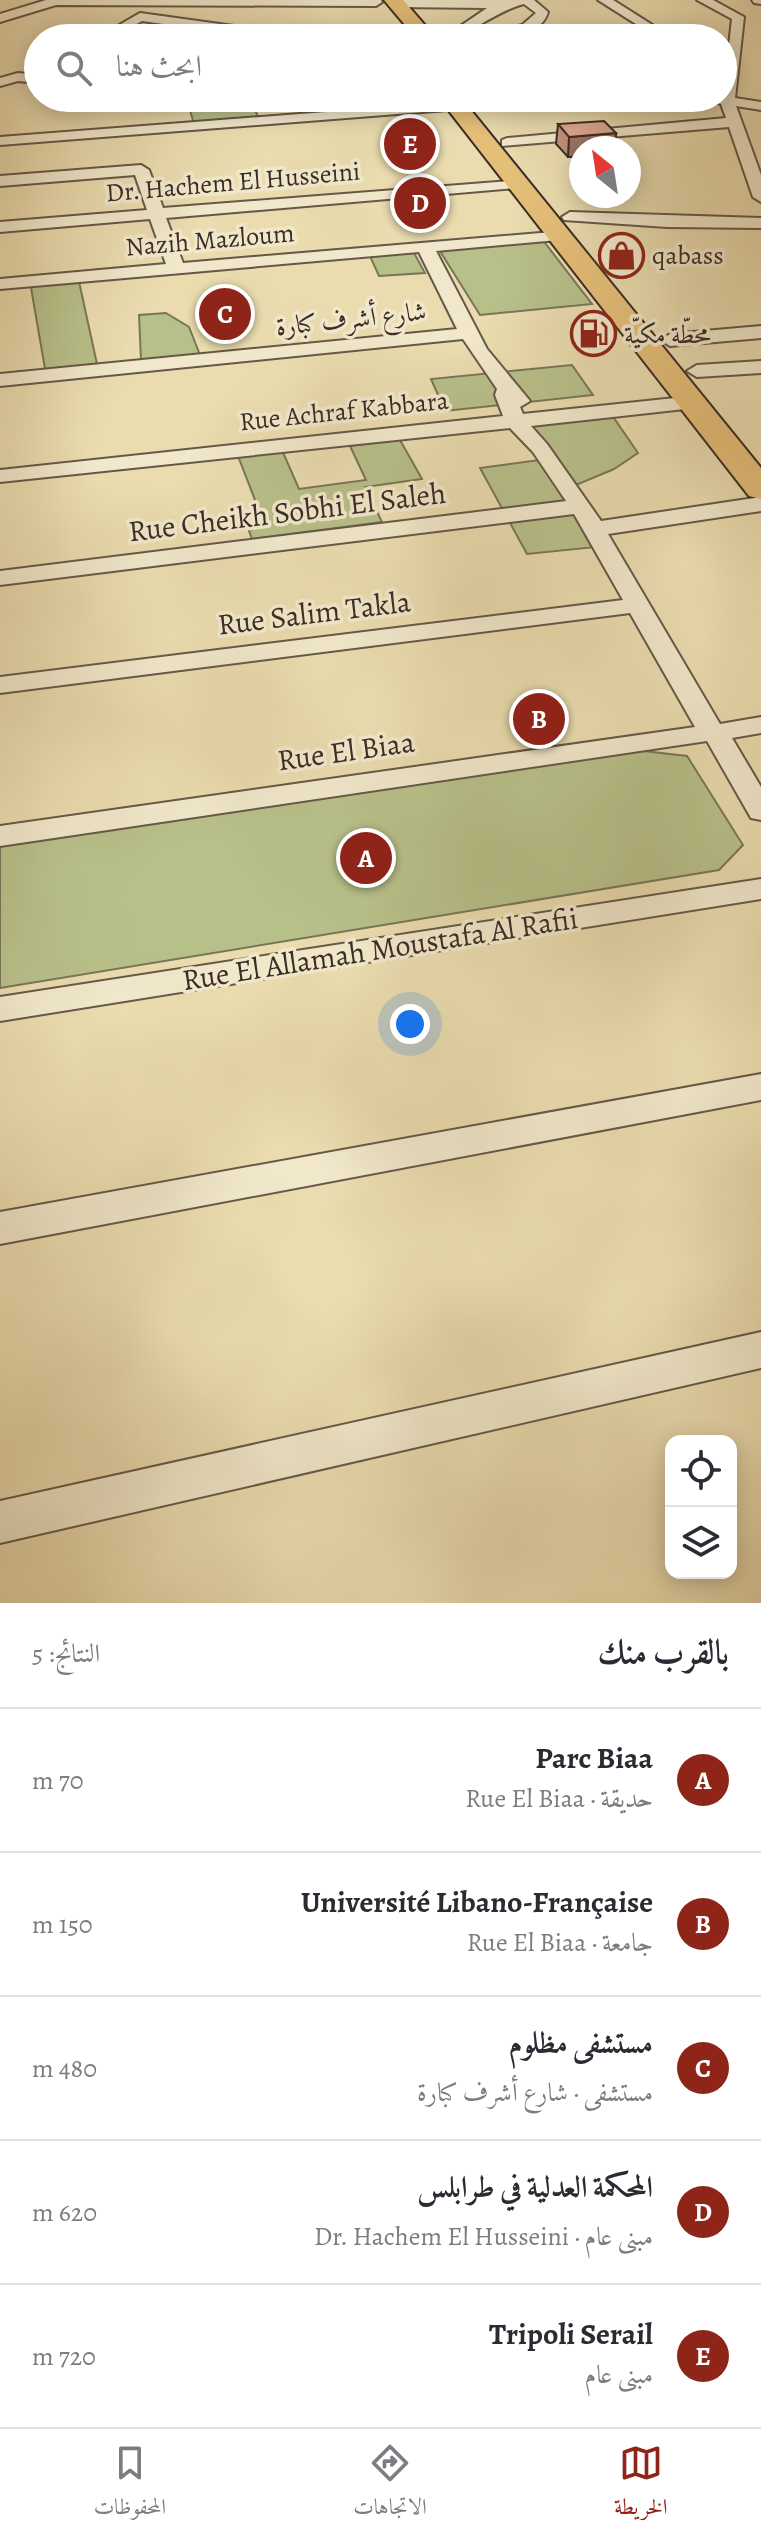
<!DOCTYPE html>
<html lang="ar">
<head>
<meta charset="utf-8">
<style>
  :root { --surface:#fff; --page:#f7f7f7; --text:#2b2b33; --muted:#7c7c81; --line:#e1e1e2; --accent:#8f2418 }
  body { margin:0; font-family:Alegreya,Amiri,serif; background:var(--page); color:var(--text); direction:rtl }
  .controls { position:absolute; right:24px; bottom:24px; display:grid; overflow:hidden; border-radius:16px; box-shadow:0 4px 20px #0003 }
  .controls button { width:72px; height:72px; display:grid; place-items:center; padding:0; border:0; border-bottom:2px solid var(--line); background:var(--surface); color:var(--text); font:40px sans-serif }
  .compass { position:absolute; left:569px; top:136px; width:72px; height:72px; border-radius:50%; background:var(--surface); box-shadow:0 4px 20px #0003; rotate:330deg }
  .you { position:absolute; left:410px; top:1024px; width:28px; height:28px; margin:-20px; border:6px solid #fff; border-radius:50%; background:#1a73e8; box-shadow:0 0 0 12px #1a73e833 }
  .badge { display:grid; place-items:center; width:52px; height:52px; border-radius:50%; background:var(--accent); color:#fff; font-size:26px; font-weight:700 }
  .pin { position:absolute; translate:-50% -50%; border:4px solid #fff; box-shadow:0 2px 8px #0006 }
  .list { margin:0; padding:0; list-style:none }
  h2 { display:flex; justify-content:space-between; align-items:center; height:104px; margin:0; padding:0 32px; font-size:34px }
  h2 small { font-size:26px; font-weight:400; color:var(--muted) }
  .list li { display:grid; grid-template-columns:52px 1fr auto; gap:24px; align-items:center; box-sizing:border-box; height:144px; padding:0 32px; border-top:2px solid var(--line) }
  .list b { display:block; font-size:30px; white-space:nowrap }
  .list p { margin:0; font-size:26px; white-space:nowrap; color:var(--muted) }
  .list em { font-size:26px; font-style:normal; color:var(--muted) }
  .icon { flex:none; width:44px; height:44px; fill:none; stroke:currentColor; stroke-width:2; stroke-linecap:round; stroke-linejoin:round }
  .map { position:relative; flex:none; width:761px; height:1603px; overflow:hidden; direction:ltr }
  .search { position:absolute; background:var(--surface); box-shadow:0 4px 20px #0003; left:24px; right:24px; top:24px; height:88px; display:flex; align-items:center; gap:20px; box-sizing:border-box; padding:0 28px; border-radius:44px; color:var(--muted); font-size:30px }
  .sheet { height:824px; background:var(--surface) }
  nav { display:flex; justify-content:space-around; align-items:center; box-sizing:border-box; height:112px; border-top:2px solid var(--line); background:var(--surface); font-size:22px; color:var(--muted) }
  nav a { display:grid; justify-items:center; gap:4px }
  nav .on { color:var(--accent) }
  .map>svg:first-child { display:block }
  .green { fill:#b8c08a; stroke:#797658; stroke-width:2 }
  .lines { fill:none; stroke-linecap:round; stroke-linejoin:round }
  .minor-casing { stroke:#665848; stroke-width:4 }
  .highway-casing { stroke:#3a2c26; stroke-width:4 }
  .minor { fill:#f1e8cb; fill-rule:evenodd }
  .highway { fill:#e5be78; fill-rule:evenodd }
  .wall { fill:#c1917e; stroke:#3a2c26; stroke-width:2 }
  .shaded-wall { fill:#9d7667; stroke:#3a2c26; stroke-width:2 }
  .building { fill:#e0a993; stroke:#3a2c26; stroke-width:2 }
  .labels { text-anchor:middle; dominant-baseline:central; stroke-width:7; stroke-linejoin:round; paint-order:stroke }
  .far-street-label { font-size:26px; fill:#3a2c26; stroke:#f1e8cb }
  .far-poi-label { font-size:26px; fill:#3a2c26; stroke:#f1e8cb; text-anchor:start }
  .street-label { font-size:30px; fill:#3a2c26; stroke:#f1e8cb }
</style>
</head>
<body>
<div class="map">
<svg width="761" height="1603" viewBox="0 0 761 1603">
  <rect width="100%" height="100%" fill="#eadcaf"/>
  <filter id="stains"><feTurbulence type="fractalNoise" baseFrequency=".0025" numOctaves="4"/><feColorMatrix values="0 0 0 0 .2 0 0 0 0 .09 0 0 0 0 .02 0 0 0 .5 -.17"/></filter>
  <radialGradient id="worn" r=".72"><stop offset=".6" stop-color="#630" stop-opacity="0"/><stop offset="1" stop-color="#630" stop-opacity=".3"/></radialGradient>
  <g class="green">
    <path d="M251,103l8,15 -65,6 -5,-17z"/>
    <path d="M542,239l50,65 -112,11 -42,-67z"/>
    <path d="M413,251l12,22 -46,3 -10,-22z"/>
    <path d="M78,277l19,87 -52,5 -15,-87z"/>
    <path d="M166,313l23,14 11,28 -59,5 -2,-45z"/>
    <path d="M572,365l21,30 -148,16 -14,-32z"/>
    <path d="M605,405l33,48 -24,16 -43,18 25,60 -69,7 -47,-86 67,-9 -25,-43z"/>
    <path d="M400,440l22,39 -57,8 17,35 -130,17 -3,-8 15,-8 -26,-67 44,-6 17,39 67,-9 -16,-34z"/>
    <path d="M635,750l52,6 56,89 -24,25 -719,118v-146z"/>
  </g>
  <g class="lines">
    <defs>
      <g id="minor">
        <path d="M46,0h335l1,2 -6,4 -320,-1 -56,17v-8z"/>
        <path d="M392,0h142l14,12c-5,19 -27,22 -44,26l-6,-4 1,-3 23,-6 14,-12 -12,-9c-29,7 -57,34 -81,34l44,-30 -92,-1 -6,-4z"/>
        <path d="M598,0h15l60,38h-15z"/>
        <path d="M697,0h16l31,17 -9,81 26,4v8l-25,-4 25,69v27l-8,-5 -24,-70 -227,19v-6l5,-2 219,-20 -5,-14 -18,-6h20l9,-79z"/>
        <path d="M752,0h9v4l-7,-1z"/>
        <path d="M140,13l152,21 6,4h-34l-122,-17 -30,17h-15z"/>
        <path d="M18,73l20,2v8l-20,-2 -18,5v-8z"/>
        <path d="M472,98h60l-7,4 -52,4 -7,-4z"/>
        <path d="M456,102l5,1v6l-461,36v-8z"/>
        <path d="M141,165l8,5 14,38 360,-28v6l-6,2 -351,30 17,45 381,-32 2,4 -8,5 -122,11 51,98 43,52 -10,6 3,7 171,-18 10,6 -10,6 -163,18 16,18 54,77 160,-24v14l-153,23 112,190 41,-7v16l-29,5 29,49v33l-10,-2 -44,-77 -707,105v-20l695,-99 -65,-114 -630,80v-16l623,-77 -49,-86 -574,71v-14l566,-70 -33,-49 -23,-24 -510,54v-12l503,-54 -8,-21 2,-6 -34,-50 -463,47v-12l457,-45 -38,-77 -419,37v-10l166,-15 -16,-45 -150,13v-10l147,-12 -12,-35 -135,11v-10z"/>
        <path d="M570,212l191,6v10l-94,-1 -103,-7 -2,-3z"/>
        <path d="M761,326v12l-91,8 -9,-6 9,-6z"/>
        <path d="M761,361v12l-64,4 -10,-6 10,-6z"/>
        <path d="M761,879v20l-761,122v-24z"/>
        <path d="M761,1074v26l-761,144v-32z"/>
        <path d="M761,1332v36l-761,175v-42z"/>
      </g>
      <g id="highway">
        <path d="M384,0h19l33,38h-20z"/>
        <path d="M439,98h22l300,370v31l-12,-3z"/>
      </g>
    </defs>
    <use href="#minor" class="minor-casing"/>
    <use href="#highway" class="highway-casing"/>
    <use href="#minor" class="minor"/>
    <use href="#highway" class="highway"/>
  </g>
  <path class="wall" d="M558,124l58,9 -1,15h-34v8l-13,1 -12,-13z"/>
  <path class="shaded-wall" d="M616,133l-1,15h-34v8l-13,1 1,-20z"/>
  <path class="building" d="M604,121l12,12 -47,4 -11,-13z"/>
  <defs>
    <symbol id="shop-ring" viewBox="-11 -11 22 22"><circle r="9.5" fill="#f1e8cb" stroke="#8f2418" stroke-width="1.5"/><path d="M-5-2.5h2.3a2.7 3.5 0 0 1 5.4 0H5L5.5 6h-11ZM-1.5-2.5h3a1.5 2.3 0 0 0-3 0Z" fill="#8f2418"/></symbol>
    <symbol id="fuel-ring" viewBox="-11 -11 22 22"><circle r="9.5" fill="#f1e8cb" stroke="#8f2418" stroke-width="1.5"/><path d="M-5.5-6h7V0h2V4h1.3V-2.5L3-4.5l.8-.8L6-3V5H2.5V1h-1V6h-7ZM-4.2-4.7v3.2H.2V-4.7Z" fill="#8f2418"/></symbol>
  </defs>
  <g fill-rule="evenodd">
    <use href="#shop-ring" x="596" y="230" width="51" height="51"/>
    <use href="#fuel-ring" x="568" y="308" width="51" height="51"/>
  </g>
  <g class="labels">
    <g class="far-street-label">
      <text transform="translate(233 182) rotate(-5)">Dr. Hachem El Husseini</text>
      <text transform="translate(210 240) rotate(-5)">Nazih Mazloum</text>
      <text transform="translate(351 319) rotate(-6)">شارع أشرف كبارة</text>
      <text transform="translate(344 411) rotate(-6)">Rue Achraf Kabbara</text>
    </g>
    <g class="far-poi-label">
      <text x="652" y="255">qabass</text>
      <text x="624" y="334">محطّة مكيّة</text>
    </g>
    <g class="street-label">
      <text transform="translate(287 512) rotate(-7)">Rue Cheikh Sobhi El Saleh</text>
      <text transform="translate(314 613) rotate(-7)">Rue Salim Takla</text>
      <text transform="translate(346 751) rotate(-8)">Rue El Biaa</text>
      <text transform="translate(380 949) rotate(-9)">Rue El Allamah Moustafa Al Rafii</text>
    </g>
  </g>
  <rect width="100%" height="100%" filter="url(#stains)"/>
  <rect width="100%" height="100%" fill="url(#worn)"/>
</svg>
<div class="controls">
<button><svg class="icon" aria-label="locate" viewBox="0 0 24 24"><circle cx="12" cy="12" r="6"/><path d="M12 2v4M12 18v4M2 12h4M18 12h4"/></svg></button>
<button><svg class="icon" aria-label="layers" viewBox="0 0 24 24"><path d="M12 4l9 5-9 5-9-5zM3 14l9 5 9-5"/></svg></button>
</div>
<svg class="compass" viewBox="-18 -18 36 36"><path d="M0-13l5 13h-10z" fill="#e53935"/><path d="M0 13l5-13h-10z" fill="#7c7c81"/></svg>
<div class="you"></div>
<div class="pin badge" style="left:366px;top:858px">A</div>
<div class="pin badge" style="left:539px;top:719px">B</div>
<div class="pin badge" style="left:225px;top:314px">C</div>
<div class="pin badge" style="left:420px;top:203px">D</div>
<div class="pin badge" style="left:410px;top:144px">E</div>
<div class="search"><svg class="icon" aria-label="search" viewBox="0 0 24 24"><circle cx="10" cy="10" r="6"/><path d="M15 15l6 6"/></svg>ابحث هنا</div>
</div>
<section class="sheet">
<h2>بالقرب منك<small>النتائج: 5</small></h2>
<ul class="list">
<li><span class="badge">A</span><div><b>Parc Biaa</b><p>حديقة · Rue El Biaa</p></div><em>70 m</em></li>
<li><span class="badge">B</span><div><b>Université Libano-Française</b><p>جامعة · Rue El Biaa</p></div><em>150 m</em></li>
<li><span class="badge">C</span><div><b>مستشفى مظلوم</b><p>مستشفى · شارع أشرف كبارة</p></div><em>480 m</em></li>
<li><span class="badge">D</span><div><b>المحكمة العدلية في طرابلس</b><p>مبنى عام · Dr. Hachem El Husseini</p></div><em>620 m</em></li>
<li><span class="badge">E</span><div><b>Tripoli Serail</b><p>مبنى عام</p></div><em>720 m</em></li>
</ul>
</section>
<nav>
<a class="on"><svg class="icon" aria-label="map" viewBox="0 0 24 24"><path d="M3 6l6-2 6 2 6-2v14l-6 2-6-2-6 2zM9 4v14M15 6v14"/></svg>الخريطة</a>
<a><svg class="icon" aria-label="directions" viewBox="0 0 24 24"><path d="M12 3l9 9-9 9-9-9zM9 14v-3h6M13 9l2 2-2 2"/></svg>الاتجاهات</a>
<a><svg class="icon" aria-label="saved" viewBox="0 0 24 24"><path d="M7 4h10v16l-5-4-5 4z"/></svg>المحفوظات</a>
</nav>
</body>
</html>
